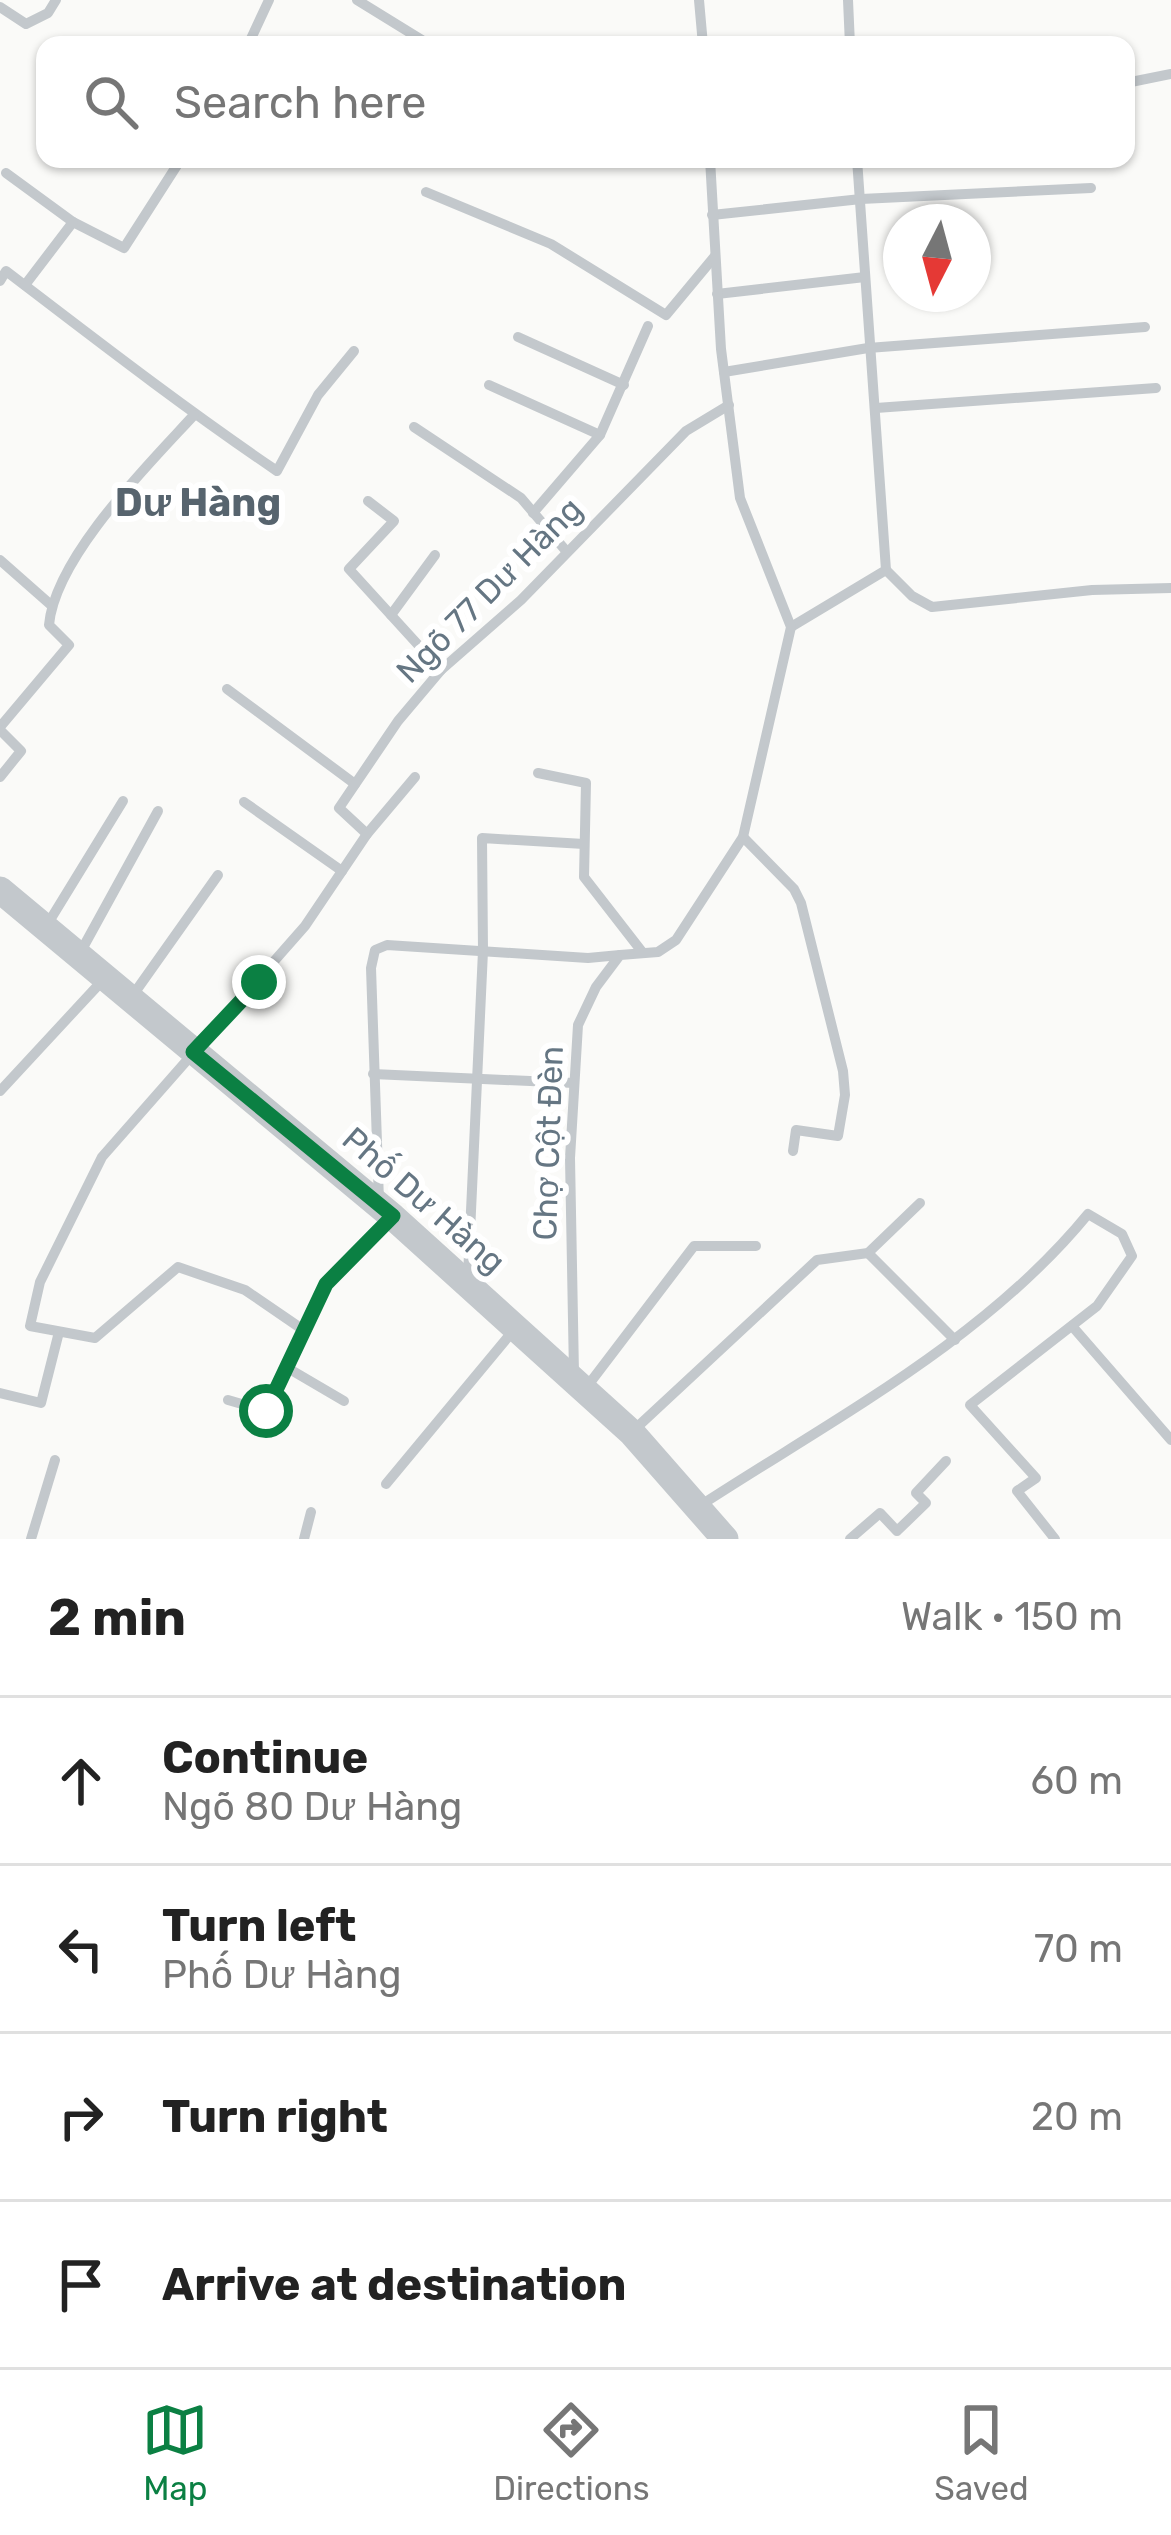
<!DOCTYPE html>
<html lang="en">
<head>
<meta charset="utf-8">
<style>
  :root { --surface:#fff; --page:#f2f2f2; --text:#222; --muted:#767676; --line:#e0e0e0; --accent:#0b8043 }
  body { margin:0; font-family:Rubik,sans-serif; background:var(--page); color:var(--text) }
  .compass { position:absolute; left:883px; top:204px; width:108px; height:108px; border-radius:50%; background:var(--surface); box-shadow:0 3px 9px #0004; rotate:186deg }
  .stop { position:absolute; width:36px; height:36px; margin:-27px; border:9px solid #0b8043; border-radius:50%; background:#fff }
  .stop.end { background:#0b8043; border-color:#fff; box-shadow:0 3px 12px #0008 }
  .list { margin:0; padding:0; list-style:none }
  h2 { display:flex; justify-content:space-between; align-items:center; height:156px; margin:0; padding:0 48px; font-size:51px }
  h2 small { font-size:39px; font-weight:400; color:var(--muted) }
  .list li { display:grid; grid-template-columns:78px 1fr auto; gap:36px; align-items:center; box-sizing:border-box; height:168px; padding:0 48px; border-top:3px solid var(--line) }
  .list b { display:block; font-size:45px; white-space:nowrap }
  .list p { margin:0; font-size:39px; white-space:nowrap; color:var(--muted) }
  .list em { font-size:39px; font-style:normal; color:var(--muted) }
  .icon { flex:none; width:66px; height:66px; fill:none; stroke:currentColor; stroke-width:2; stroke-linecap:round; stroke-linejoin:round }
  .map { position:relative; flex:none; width:1171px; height:1539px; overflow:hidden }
  .search { position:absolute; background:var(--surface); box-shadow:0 3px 9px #0004; left:36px; right:36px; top:36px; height:132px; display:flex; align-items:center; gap:30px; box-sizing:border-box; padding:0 42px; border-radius:24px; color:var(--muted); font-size:45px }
  .sheet { height:828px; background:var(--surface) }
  nav { display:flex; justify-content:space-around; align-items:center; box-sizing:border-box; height:168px; border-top:3px solid var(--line); background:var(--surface); font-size:33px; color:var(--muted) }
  nav a { display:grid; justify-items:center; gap:6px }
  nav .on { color:var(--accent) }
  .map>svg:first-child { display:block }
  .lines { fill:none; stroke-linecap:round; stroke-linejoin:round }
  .service { stroke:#c3c8cc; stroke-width:10 }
  .tertiary { stroke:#c3c8cc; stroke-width:27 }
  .route { stroke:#0b8043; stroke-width:15 }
  .labels { text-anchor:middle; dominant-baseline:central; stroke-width:12; stroke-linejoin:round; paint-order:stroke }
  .street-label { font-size:33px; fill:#657683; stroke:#fff }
  .quarter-label { font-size:39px; font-weight:bold; fill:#57646e; stroke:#fff }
</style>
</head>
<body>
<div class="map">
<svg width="1171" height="1539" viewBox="0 0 1171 1539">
  <rect width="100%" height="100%" fill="#fafaf8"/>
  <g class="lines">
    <g class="service">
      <path d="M357,0l73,45"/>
      <path d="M699,0l4,45"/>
      <path d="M848,0l2,45"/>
      <path d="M0,7l26,17 22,-11 8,-13"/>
      <path d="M248,45l21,-45"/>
      <path d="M1126,83l45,-9"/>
      <path d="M6,173l67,49 51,26 57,-89"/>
      <path d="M426,192l125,52 115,71 49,-59"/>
      <path d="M712,215l149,-16 230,-11"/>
      <path d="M0,281l6,-10c89,68 178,137 271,200l41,-76 36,-44"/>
      <path d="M25,285l48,-63"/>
      <path d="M717,294l148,-17"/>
      <path d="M518,337l106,48"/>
      <path d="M724,372l144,-24 277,-21"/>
      <path d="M489,385l111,50"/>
      <path d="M876,408l280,-20"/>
      <path d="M414,427l107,71 46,54"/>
      <path d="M368,501l26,20 -45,48 92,101"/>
      <path d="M533,513l67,-78 48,-109"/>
      <path d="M0,560l51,45"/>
      <path d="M886,570l26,26 20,11 160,-17 79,-2"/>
      <path d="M391,615l44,-60"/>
      <path d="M791,627l95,-57 -29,-411"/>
      <path d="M227,689l128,95"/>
      <path d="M0,727l69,-82 -20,-20c6,-68 100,-161 145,-210"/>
      <path d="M0,730l21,21 -21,26"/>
      <path d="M538,773l48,10 -2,94 59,76"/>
      <path d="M244,802l98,69"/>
      <path d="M367,834l-28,-26 59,-87 43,-51 80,-70 165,-169 43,-26"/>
      <path d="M743,837l51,52 7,14 42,168 2,24 -7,41 -42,-6 -3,21"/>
      <path d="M47,925l76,-124"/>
      <path d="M80,953l78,-142"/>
      <path d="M133,995l85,-120"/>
      <path d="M373,1074l201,9"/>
      <path d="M0,1091l103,-111"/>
      <path d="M379,1201l-8,-233 4,-18 12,-5 201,13 32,-3"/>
      <path d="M868,1253l87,87"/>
      <path d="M468,1276l15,-325 -1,-113 102,6"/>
      <path d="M1072,1326l99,114"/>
      <path d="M302,1329l-57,-39 -67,-23 -83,71 -65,-12 10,-44 62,-125 203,-231 62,-92 48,-57"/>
      <path d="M286,1367l58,34"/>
      <path d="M574,1374l-4,-216 8,-133 18,-38 24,-32 38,-3 18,-12 67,-103 48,-210 -51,-129 -19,-149 -11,-190"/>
      <path d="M586,1388l108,-142h62"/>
      <path d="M0,1393l41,10 18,-71"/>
      <path d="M228,1400l38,11 60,-127 65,-65"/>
      <path d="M634,1430l183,-170 51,-7 52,-50"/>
      <path d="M386,1484l127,-153"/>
      <path d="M698,1507c135,-88 287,-167 390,-293l34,20 10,22 -35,50 -127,99 66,73 -19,13 38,48"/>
      <path d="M31,1539l24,-79"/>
      <path d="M304,1539l7,-27"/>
      <path d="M850,1539l30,-26 17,18 29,-28 -10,-10 30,-32"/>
    </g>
    <path class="tertiary" d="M0,890l393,327 239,216 93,106"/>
  </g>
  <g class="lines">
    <path class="route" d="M259,982l-66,70 200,164 -67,68 -60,127"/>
  </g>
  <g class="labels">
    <g class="street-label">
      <text transform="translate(489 590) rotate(-45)">Ngõ 77 Dư Hàng</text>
      <text transform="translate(548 1143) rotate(-88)">Chợ Cột Đèn</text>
      <text transform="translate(424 1200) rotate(41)">Phố Dư Hàng</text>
    </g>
    <g class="quarter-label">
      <text x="198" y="503">Dư Hàng</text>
    </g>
  </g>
</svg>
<svg class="compass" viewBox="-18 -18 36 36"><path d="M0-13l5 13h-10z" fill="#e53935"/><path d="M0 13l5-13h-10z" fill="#767676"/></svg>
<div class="stop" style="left:266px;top:1411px"></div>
<div class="stop end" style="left:259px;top:982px"></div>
<div class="search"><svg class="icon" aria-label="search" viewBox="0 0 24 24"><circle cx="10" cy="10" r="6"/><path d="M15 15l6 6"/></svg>Search here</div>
</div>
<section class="sheet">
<h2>2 min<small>Walk · 150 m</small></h2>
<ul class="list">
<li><svg class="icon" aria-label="ahead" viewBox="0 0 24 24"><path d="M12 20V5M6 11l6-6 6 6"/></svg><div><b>Continue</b><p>Ngõ 80 Dư Hàng</p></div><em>60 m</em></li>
<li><svg class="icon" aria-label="left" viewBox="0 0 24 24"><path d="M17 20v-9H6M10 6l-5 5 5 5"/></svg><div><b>Turn left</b><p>Phố Dư Hàng</p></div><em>70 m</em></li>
<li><svg class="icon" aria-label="right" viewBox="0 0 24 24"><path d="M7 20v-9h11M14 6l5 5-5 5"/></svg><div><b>Turn right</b></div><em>20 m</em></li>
<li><svg class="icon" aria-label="arrive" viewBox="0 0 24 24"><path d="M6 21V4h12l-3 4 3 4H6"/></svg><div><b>Arrive at destination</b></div></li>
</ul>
</section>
<nav>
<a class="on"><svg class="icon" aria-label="map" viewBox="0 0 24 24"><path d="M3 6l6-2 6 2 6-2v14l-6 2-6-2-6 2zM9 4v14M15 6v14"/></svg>Map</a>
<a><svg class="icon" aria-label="directions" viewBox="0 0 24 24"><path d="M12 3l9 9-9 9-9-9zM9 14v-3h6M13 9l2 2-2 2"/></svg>Directions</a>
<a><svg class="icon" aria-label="saved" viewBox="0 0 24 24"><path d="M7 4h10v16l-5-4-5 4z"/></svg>Saved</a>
</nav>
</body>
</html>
